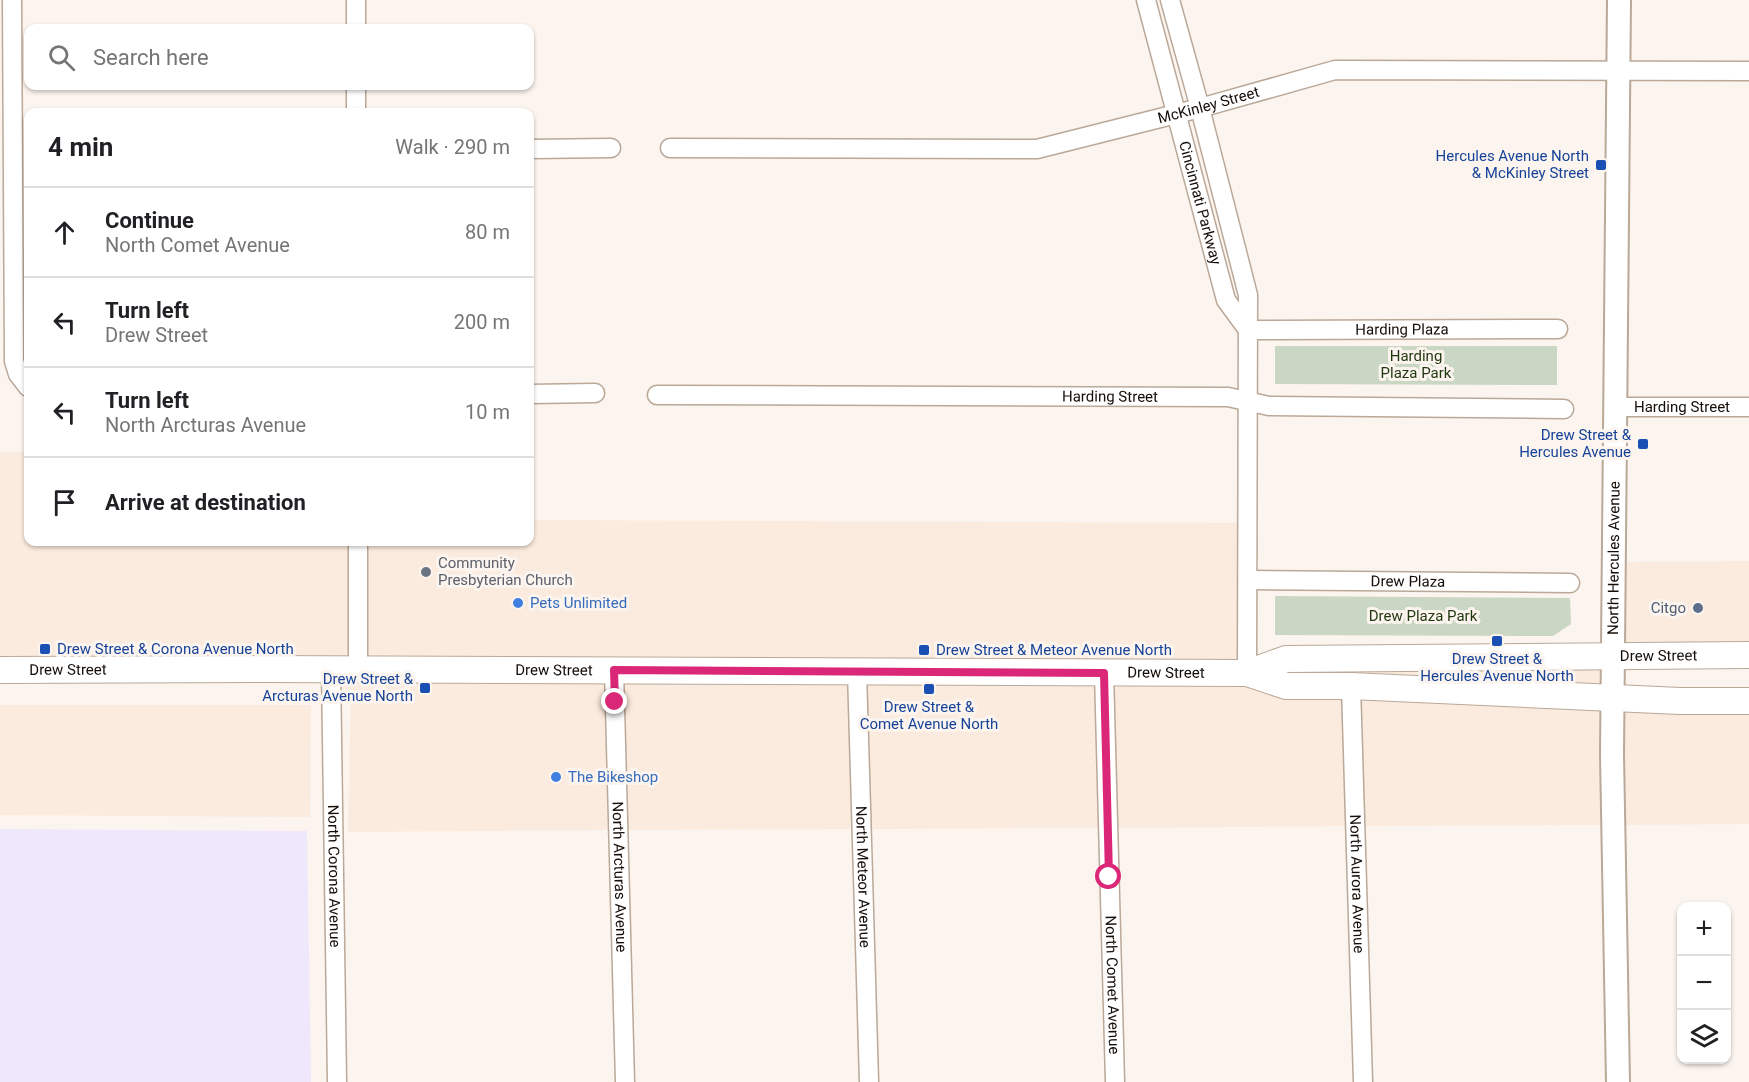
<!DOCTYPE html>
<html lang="en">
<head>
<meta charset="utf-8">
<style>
  :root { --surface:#fff; --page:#f6f6f6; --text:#202124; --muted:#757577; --line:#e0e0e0 }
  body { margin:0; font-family:Roboto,sans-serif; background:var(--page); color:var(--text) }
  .controls { position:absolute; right:18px; bottom:18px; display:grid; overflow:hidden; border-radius:12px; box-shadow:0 2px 4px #0004 }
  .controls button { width:54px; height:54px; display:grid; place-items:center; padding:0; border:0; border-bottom:2px solid var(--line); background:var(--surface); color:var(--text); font:30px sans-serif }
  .stop { position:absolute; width:18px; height:18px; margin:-14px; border:4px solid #db2777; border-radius:50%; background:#fff }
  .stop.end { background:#db2777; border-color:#fff; box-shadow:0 2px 6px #0008 }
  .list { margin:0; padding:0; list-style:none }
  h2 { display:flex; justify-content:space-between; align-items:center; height:78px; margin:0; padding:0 24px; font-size:26px }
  h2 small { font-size:20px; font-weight:400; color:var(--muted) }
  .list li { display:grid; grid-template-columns:39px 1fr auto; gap:18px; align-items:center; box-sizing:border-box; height:90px; padding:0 24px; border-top:2px solid var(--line) }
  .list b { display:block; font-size:22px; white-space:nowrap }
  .list p { margin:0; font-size:20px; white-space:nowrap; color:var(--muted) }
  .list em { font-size:20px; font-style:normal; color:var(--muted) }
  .icon { flex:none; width:33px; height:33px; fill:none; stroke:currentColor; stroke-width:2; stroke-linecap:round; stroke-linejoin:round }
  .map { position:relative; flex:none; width:1749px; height:1082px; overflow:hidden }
  .search { position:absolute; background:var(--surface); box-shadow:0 2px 4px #0004; left:24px; top:24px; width:510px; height:66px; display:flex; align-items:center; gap:15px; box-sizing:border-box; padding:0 21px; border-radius:12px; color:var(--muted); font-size:22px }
  .panel { position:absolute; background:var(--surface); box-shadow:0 2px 4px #0004; left:24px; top:108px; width:510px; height:438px; border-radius:12px }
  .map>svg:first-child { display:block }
  .built { fill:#fbebde }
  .education { fill:#efe8fd }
  .green { fill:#cbd7c5 }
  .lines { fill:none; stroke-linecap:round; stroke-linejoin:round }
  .minor-casing { stroke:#baa898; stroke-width:21 }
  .tertiary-casing { stroke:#baa898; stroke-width:26 }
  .secondary-casing { stroke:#baa898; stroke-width:28 }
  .minor { stroke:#fff; stroke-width:18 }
  .tertiary { stroke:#fff; stroke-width:22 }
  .secondary { stroke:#fff; stroke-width:26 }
  .route { stroke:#db2777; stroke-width:8 }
  .transit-dot { fill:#1a4fb4; stroke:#fcf4ee; stroke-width:2 }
  .worship-dot { fill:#6b7280; stroke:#fcf4ee; stroke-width:2 }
  .shop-dot { fill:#3f7fe0; stroke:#fcf4ee; stroke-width:2 }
  .service-dot { fill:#5c6f8a; stroke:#fcf4ee; stroke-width:2 }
  .labels { text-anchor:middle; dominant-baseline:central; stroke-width:6; stroke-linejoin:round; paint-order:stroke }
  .street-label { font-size:15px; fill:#140d08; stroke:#fcf4ee }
  .transit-label { font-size:15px; fill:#164399; stroke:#fcf4ee; text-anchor:end }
  .park-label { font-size:15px; fill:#1f370e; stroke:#fcf4ee }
  .worship-label { font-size:15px; fill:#5b616d; stroke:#fcf4ee; text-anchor:start }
  .shop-label { font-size:15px; fill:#366cbe; stroke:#fcf4ee; text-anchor:start }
  .service-label { font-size:15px; fill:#4e5e75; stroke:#fcf4ee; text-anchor:end }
</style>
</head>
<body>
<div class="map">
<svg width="1749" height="1082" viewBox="0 0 1749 1082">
  <rect width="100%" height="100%" fill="#fcf4ee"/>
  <g class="built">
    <path d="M0,452h28v90h322v118l-341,-1 -2,-3 -4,2 -3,-1z"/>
    <path d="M530,520l709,3 -1,141 -871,-4v-118h163z"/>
    <path d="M1749,561v85l-127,-1 1,-83z"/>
    <path d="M1605,664l-1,24 -329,-15 13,-5z"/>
    <path d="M339,679l267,1 4,150 -262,2 3,-143h-12z"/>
    <path d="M622,680l227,1 4,148 -226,1z"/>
    <path d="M866,681l229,1 5,146 -230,1z"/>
    <path d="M1112,682l129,1 102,13 3,130 -229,2z"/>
    <path d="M1359,696l245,11 1,118 -242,1z"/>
    <path d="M0,705h311l-1,112 -310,-2z"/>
    <path d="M1621,708l128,2v114l-127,1z"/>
  </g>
  <path class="education" d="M0,829l307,2 4,251h-311z"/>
  <g class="green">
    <path d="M1275,346h282v39l-282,-1z"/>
    <path d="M1275,596l295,2 1,26 -18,12 -278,-1z"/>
  </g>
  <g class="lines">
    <defs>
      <g id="minor">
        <path d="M12,0l2,361 4,13 10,13"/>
        <path d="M356,0v28"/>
        <path id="s1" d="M1146,0l80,300 22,30"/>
        <path d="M1170,0l30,108 48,187 -1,378"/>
        <path d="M356,86v26"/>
        <path id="s2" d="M670,148l367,1 163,-41 135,-38 414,1"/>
        <path d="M530,149l81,-1"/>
        <path id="s3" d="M1248,330l310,-1"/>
        <path d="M530,394l65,-1"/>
        <path id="s4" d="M657,395l571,2 41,9 295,3"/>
        <path id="s5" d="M1616,407h133"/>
        <path id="s6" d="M1248,580l322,3"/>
        <path id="s7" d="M331,669l6,413"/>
        <path d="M358,669v-127"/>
        <path id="s8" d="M614,670l11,412"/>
        <path id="s9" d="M857,671l12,411"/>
        <path id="s10" d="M1104,673l11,409"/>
        <path id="s11" d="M1351,686l12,396"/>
      </g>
      <g id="tertiary">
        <path id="s12" d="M1618,1082l-6,-327 7,-755"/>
      </g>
      <g id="secondary">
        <path id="s13" d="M0,670l263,-1 984,4 39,13h65l329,15h69"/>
        <path id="s14" d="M1247,673l39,-14 463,-4"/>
      </g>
    </defs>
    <use href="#minor" class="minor-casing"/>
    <use href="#tertiary" class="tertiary-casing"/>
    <use href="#secondary" class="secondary-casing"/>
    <use href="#minor" class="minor"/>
    <use href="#tertiary" class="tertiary"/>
    <use href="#secondary" class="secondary"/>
  </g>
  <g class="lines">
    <path class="route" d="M615,702l-1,-32 490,3 5,204"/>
  </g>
  <g class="transit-dot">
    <rect x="1595" y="159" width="12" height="12" rx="3"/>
    <rect x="1637" y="438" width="12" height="12" rx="3"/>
    <rect x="1491" y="635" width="12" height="12" rx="3"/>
    <rect x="39" y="643" width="12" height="12" rx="3"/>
    <rect x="918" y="644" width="12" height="12" rx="3"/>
    <rect x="419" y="682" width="12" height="12" rx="3"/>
    <rect x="923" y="683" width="12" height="12" rx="3"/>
  </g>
  <circle class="worship-dot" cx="426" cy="572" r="6"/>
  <g class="shop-dot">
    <circle cx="518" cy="603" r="6"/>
    <circle cx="556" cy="777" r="6"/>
  </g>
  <circle class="service-dot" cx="1698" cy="608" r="6"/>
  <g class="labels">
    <g class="street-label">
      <text stroke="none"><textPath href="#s2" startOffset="544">McKinley Street</textPath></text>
      <text stroke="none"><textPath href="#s1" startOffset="210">Cincinnati Parkway</textPath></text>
      <text stroke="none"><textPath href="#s3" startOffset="154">Harding Plaza</textPath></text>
      <text stroke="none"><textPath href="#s4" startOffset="453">Harding Street</textPath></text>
      <text stroke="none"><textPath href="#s5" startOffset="66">Harding Street</textPath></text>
      <text stroke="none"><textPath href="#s12" startOffset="524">North Hercules Avenue</textPath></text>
      <text stroke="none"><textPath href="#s6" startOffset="160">Drew Plaza</textPath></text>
      <text stroke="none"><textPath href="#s14" startOffset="414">Drew Street</textPath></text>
      <text stroke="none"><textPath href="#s13" startOffset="68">Drew Street</textPath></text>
      <text stroke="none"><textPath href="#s13" startOffset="554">Drew Street</textPath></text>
      <text stroke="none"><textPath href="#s13" startOffset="1166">Drew Street</textPath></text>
      <text stroke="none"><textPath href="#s7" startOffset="207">North Corona Avenue</textPath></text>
      <text stroke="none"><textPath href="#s8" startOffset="207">North Arcturas Avenue</textPath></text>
      <text stroke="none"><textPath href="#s9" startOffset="206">North Meteor Avenue</textPath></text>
      <text stroke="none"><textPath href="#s11" startOffset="198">North Aurora Avenue</textPath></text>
      <text stroke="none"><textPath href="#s10" startOffset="312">North Comet Avenue</textPath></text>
    </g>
    <g class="transit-label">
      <text x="1589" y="156">Hercules Avenue North<tspan x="1589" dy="17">&amp; McKinley Street</tspan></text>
      <text x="1631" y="435">Drew Street &amp;<tspan x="1631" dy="17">Hercules Avenue</tspan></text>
      <text x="57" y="649" text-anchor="start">Drew Street &amp; Corona Avenue North</text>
      <text x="936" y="650" text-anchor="start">Drew Street &amp; Meteor Avenue North</text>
      <text x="1497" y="659" text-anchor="middle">Drew Street &amp;<tspan x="1497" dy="17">Hercules Avenue North</tspan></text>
      <text x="413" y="679">Drew Street &amp;<tspan x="413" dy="17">Arcturas Avenue North</tspan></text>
      <text x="929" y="707" text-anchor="middle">Drew Street &amp;<tspan x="929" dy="17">Comet Avenue North</tspan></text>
    </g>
    <g class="park-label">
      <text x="1416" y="356">Harding<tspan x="1416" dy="17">Plaza Park</tspan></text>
      <text x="1423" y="616">Drew Plaza Park</text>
    </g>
    <g class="worship-label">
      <text x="438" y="563">Community<tspan x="438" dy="17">Presbyterian Church</tspan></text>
    </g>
    <g class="shop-label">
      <text x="530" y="603">Pets Unlimited</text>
      <text x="568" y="777">The Bikeshop</text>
    </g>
    <g class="service-label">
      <text x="1686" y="608">Citgo</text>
    </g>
  </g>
</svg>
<div class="controls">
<button>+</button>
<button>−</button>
<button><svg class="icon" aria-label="layers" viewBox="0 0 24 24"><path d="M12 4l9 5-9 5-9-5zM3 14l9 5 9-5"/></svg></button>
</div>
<div class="stop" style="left:1109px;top:877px"></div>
<div class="stop end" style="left:615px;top:702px"></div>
<div class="search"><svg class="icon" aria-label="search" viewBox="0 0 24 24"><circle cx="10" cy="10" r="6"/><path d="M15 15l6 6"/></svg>Search here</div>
<section class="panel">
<h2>4 min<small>Walk · 290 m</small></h2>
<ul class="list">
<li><svg class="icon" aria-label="ahead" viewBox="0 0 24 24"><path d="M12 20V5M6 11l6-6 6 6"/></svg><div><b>Continue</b><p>North Comet Avenue</p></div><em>80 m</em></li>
<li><svg class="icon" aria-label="left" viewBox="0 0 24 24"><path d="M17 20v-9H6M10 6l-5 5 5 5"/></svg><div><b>Turn left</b><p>Drew Street</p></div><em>200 m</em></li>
<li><svg class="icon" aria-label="left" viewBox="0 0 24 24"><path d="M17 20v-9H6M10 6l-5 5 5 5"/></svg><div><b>Turn left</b><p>North Arcturas Avenue</p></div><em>10 m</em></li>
<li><svg class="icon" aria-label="arrive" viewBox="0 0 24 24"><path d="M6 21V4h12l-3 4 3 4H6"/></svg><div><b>Arrive at destination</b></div></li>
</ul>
</section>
</div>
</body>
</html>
